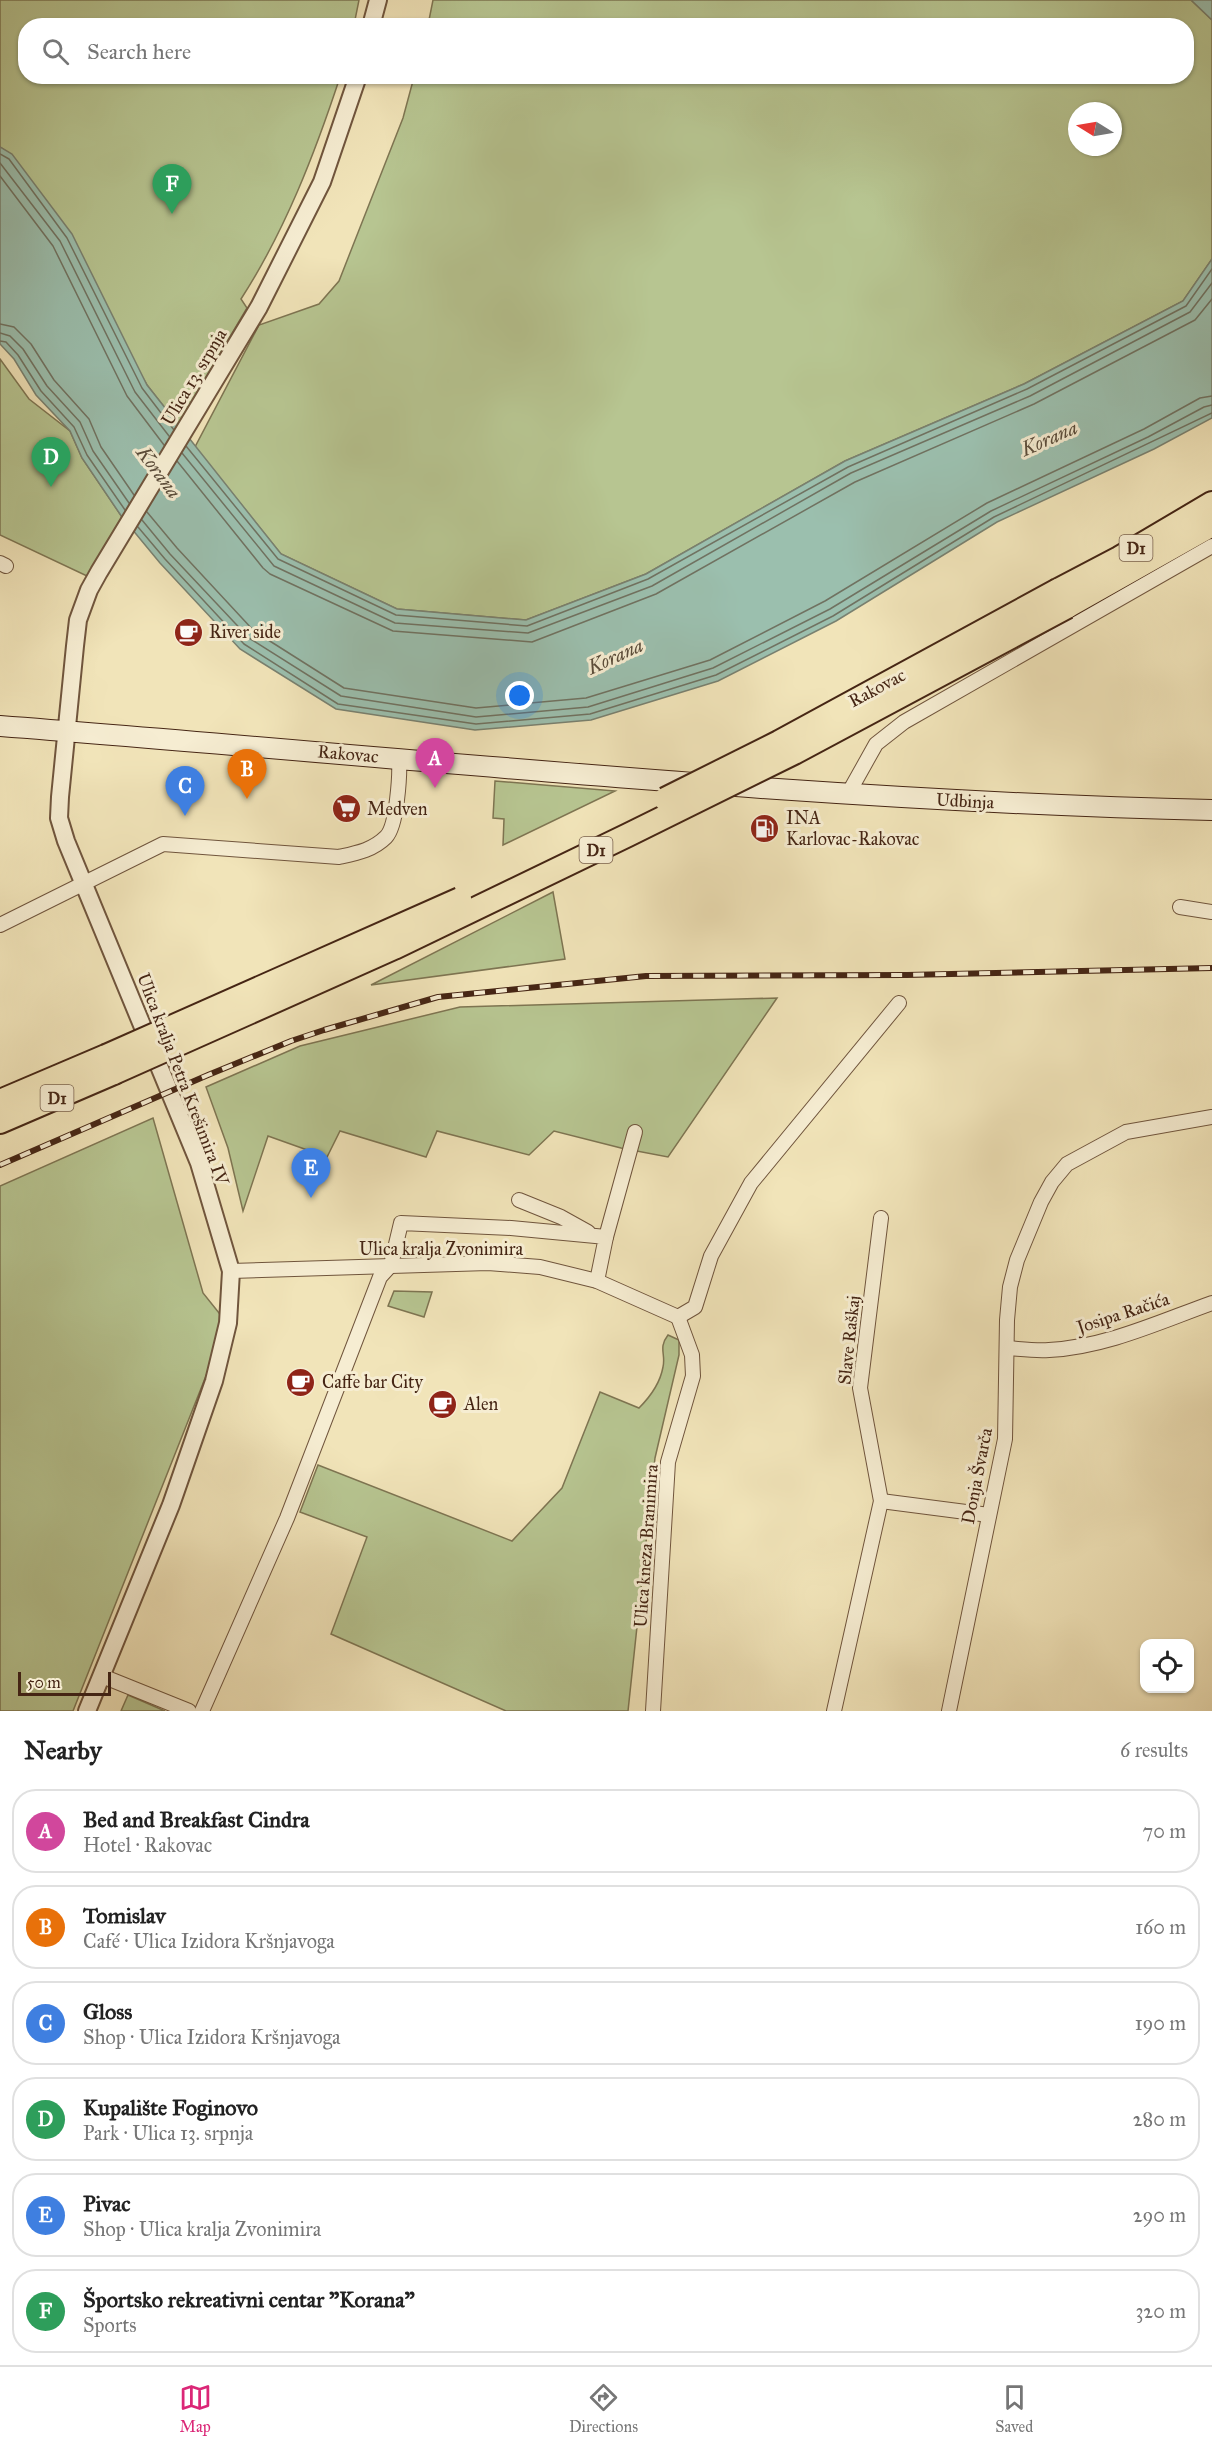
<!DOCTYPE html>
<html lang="en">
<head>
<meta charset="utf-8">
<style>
  :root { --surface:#fff; --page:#f2f2f2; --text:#222; --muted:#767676; --line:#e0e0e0; --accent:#db2777 }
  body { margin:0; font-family:"IM FELL Great Primer",serif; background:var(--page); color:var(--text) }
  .controls { position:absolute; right:18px; bottom:18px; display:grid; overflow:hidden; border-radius:12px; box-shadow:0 2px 4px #0004 }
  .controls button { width:54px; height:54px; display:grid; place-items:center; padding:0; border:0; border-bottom:2px solid var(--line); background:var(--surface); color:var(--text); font:30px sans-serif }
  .compass { position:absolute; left:1068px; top:102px; width:54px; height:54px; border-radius:50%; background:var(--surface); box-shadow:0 2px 4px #0004; rotate:281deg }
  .scale { position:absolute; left:18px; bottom:15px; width:93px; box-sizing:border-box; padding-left:6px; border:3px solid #452514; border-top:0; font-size:16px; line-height:21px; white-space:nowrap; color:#452514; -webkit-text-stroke:4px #f6edd2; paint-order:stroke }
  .you { position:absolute; left:520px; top:696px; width:21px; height:21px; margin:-15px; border:4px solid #fff; border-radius:50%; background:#1a73e8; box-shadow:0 0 0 9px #1a73e833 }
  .badge { display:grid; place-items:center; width:39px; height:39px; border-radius:50%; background:var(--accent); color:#fff; font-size:20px; font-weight:700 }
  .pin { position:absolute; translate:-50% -50px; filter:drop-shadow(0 2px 3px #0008) }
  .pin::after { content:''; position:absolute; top:32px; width:21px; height:18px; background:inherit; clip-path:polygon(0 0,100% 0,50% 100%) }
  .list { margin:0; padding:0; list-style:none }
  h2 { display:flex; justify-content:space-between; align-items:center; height:78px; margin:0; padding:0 24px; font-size:26px }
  h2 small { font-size:20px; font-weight:400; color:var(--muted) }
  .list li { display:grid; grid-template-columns:39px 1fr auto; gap:18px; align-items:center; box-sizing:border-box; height:84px; margin:0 12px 12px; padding:0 12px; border:2px solid var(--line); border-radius:24px }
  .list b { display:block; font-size:22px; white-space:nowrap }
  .list p { margin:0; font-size:20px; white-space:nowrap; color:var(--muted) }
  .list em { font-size:20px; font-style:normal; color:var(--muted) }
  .icon { flex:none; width:33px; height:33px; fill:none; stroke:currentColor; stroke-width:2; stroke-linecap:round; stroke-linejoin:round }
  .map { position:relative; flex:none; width:1212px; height:1711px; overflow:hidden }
  .search { position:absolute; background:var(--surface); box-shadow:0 2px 4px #0004; left:18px; right:18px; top:18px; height:66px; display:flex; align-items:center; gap:15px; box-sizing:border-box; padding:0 21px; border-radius:24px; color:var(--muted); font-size:22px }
  .sheet { height:654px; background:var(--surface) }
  nav { display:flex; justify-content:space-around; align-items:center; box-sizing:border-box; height:84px; border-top:2px solid var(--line); background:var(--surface); font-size:16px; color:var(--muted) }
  nav a { display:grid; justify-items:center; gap:3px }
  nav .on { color:var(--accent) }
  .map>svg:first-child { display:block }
  .green { fill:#b7c591; stroke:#7e7552; stroke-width:1.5; fill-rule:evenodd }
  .water { fill:#9bbfae; stroke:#798170; stroke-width:1.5 }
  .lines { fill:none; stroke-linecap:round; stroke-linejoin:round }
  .shore { stroke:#707261; stroke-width:1.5 }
  .minor-casing { stroke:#70553d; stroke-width:16 }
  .tertiary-casing { stroke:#70553d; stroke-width:20 }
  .secondary-casing { stroke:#452514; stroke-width:22 }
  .trunk-casing { stroke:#452514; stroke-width:26 }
  .minor { stroke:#f6edd2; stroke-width:14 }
  .tertiary { stroke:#f6edd2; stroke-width:16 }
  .secondary { stroke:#f6edd2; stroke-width:20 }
  .trunk { stroke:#f1e4b9; stroke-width:22 }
  .rail-casing { stroke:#452514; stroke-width:6 }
  .rail { stroke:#f6edd2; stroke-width:4; stroke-dasharray:11; stroke-linecap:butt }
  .trunk-bridge-casing { stroke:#452514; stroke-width:26; stroke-linecap:butt }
  .trunk-bridge { stroke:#f1e4b9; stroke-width:22 }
  .labels { text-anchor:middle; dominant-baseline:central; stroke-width:6; stroke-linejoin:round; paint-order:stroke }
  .shield { fill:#f6edd2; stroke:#7a614d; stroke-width:1.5 }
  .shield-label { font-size:16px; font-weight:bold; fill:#452514 }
  .street-label { font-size:18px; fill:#452514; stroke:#f6edd2 }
  .poi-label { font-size:18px; fill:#452514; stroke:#f6edd2; text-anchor:start }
  .water-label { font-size:20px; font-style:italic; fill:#5a4c3a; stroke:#f6edd2 }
</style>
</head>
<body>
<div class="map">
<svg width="1212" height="1711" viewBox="0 0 1212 1711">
  <rect width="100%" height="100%" fill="#f1e4b9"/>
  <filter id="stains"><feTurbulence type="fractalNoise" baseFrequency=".00333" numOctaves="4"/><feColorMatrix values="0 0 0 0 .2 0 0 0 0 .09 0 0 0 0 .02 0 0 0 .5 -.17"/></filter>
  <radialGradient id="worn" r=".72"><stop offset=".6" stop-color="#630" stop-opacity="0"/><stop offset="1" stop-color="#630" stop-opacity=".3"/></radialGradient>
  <g class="green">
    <path d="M0,0h359l-5,25 -328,1v50l314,1c-25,76 -55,154 -99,222l6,9 -69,117 -31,-40 -135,-230 -12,-8z"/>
    <path d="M433,0h758l21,20v239l-29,42 -159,83 -179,77 -199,113 -120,46 -129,-11 -116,-55 -86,-107 64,-122 60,-21 20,-23 64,-163 11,-41 772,-1v-50l-758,-1zM1077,111h36v36h-36z"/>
    <path d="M0,359l29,40 41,32 12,27 40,59 -35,59 -87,-41z"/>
    <path d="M495,781l120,10 -112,54 1,-26 -11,-1z"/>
    <path d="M553,892l12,67 -194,26z"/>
    <path d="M777,998l-109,159 -47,-9 -67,-17 -25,24 -92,-24 -11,26 -86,-26 -13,26 -59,-21 -25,75 -15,-63 -22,-61 94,-41 160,-39z"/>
    <path d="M153,1118l50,175 24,30 -154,388h-73v-525z"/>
    <path d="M394,1291l38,1 -8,25 -36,-11z"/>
    <path d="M668,1335l11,5v15l-24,103 -27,253h-122l-175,-77 36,-97 -67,-25 18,-47 194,76 50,-53 38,-96 39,16c11,-11 21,-24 24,-41 3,-13 -5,-19 5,-32z"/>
    <path d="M128,1695l37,16h-44z"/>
  </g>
  <g class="water">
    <path d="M1191,0h21v20z"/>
    <path d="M0,147l12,7 60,80 75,151 134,169 116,55 129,11 120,-46 199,-113 179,-77 159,-83 29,-42v159l-58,31 -157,73 -161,99 -118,60 -127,39 -116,10 -139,-21 -96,-60 -80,-86 -38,-46 -40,-59 -12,-27 -34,-36 -22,-36 -14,-15z"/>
  </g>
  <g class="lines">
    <g class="shore">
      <path d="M0,154l9,5 58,79 75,150 32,42"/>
      <path d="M0,163l60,78 75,151 34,44"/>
      <path d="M0,176l53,70 74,150 37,49"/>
      <path d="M0,324l14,3 17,17 23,36 35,39 12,28 33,48"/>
      <path d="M0,333l10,3 13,13 24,37 33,36 13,29 36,52"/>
      <path d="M0,341l6,1 12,13 23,36 33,36 13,28 38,55"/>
      <path d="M186,446l92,113 118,56 131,11 121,-47 200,-112 179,-78 159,-83 26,-37"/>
      <path d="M182,453l92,113 121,57 133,10 124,-47 199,-113 179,-77 160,-84 22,-29"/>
      <path d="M177,461l86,107 7,6 123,57 139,11 124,-48 199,-112 179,-78 161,-84 17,-21"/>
      <path d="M147,512l30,36 77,83 90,57 132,20 110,-10 124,-38 115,-59 162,-98 157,-74 56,-31 12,-2"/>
      <path d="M142,520l28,34 79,84 92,58 135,21 112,-10 125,-39 117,-59 161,-98 157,-74 56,-30 8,-2"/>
      <path d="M138,527l27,32 79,85 94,60 138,20 114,-10 126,-39 117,-59 161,-99 218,-104"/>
    </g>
    <defs>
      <g id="minor">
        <path d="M0,563l6,3"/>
        <path d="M848,794l28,-50 28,-22 308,-176"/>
        <path d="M1180,907l32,5"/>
        <path d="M0,925l163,-81 176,13c18,-4 34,-7 47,-20 11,-11 14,-62 13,-78"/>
        <path d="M519,1200l42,17 27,15"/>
        <path d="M606,1237l29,-105"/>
        <path d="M231,1271l257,-8 52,4 57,14 81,36"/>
        <path d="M678,1317l17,-10 16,-51 40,-73 148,-180"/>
        <path d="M1007,1348c14,1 28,3 42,2 57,-3 110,-28 163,-47"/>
        <path d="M881,1501l108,14"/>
        <path d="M102,1676l87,35"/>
        <path d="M202,1711l85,-193 93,-241 11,-12 10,-42 110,5 95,9 -9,44"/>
        <path d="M653,1711l15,-249 25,-86 -1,-21 -14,-38"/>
        <path d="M834,1711l47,-210 -21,-113 21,-170"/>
        <path d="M949,1711l56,-272 2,-119 3,-33 7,-27 24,-58 11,-20 15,-18 59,-32 86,-15"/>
      </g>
      <g id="tertiary">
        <path d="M371,26l7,-26"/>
        <path d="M87,1711l84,-206 43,-124 14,-58 3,-52 -32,-108 -133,-322 -7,-23 1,-21 15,-151 3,-26 11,-30 10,-18 160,-265 63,-125 36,-106"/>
      </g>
      <path id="secondary" d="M0,726c404,31 807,75 1212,84"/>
      <g id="trunk">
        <path d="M1058,590l61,-32 93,-55"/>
        <path d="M1067,607l145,-82"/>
        <path d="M0,1101l106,-45"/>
        <path d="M0,1122l114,-49"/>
      </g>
    </defs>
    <use href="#minor" class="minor-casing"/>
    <use href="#tertiary" class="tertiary-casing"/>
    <use href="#secondary" class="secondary-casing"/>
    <use href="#trunk" class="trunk-casing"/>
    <use href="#minor" class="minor"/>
    <use href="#tertiary" class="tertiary"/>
    <use href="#secondary" class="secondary"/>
    <use href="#trunk" class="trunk"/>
    <defs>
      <path id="rail" d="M0,1165l208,-90 83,-34 33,-11 114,-33 208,-21 261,-1 305,-7"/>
    </defs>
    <use href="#rail" class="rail-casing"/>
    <use href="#rail" class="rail"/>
    <defs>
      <g id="trunk-bridge">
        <path d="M665,799l114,-57 279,-152"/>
        <path d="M106,1056l354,-157"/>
        <path d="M114,1073l280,-125 234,-113 166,-82 273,-146"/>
      </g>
    </defs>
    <use href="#trunk-bridge" class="trunk-bridge-casing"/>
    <use href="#trunk-bridge" class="trunk-bridge"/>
  </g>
  <defs>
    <symbol id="cafe-disc" viewBox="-11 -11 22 22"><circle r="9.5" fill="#8f2418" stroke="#f6edd2"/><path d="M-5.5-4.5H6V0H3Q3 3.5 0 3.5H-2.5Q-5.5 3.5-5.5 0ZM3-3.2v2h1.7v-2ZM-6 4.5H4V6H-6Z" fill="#fff"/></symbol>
    <symbol id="supermarket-disc" viewBox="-11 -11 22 22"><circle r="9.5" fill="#8f2418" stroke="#f6edd2"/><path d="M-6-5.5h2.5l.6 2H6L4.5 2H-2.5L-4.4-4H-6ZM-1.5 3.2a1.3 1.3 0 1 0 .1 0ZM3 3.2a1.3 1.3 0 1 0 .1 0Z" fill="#fff"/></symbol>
    <symbol id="fuel-disc" viewBox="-11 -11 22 22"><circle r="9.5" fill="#8f2418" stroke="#f6edd2"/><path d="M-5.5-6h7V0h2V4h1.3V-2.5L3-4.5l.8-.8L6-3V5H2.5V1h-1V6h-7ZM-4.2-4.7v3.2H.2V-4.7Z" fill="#fff"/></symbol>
  </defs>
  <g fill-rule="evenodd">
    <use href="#cafe-disc" x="172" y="616" width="33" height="33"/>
    <use href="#supermarket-disc" x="330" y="792" width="33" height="33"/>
    <use href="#fuel-disc" x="748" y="812" width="33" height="33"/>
    <use href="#cafe-disc" x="284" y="1366" width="33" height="33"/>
    <use href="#cafe-disc" x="426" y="1388" width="33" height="33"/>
  </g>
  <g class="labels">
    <g class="shield">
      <rect x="1119.5" y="535" width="33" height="26" rx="4.5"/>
      <rect x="579.5" y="837" width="33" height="26" rx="4.5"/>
      <rect x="40.5" y="1085" width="33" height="26" rx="4.5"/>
    </g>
    <g class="shield-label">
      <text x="1136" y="548">D1</text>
      <text x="596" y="850">D1</text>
      <text x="57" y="1098">D1</text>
    </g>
    <g class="street-label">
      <text transform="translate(194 377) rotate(-59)">Ulica 13. srpnja</text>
      <text transform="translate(877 688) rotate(-28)">Rakovac</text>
      <text transform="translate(348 754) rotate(5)">Rakovac</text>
      <text transform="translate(965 801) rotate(3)">Udbinja</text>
      <text transform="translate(183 1079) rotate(69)">Ulica kralja Petra Krešimira IV</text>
      <text x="441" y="1249">Ulica kralja Zvonimira</text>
      <text transform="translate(1123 1313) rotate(-18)">Josipa Račića</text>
      <text transform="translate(849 1340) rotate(-84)">Slave Raškaj</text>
      <text transform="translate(977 1476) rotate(-79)">Donja Švarča</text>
      <text transform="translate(646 1546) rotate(-86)">Ulica kneza Branimira</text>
    </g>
    <g class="poi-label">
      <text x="209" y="632">River side</text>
      <text x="367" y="809">Medven</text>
      <text x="786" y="818">INA<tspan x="786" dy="21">Karlovac-Rakovac</tspan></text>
      <text x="322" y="1382">Caffe bar City</text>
      <text x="464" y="1404">Alen</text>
    </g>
    <g class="water-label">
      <text transform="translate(1049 438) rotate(-24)">Korana</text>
      <text transform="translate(159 472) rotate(53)">Korana</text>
      <text transform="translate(615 656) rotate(-25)">Korana</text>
    </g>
  </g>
  <rect width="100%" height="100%" filter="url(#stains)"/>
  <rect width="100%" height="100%" fill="url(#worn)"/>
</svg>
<div class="controls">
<button><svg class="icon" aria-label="locate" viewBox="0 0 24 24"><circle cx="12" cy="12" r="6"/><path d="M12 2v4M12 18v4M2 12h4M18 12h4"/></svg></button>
</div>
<svg class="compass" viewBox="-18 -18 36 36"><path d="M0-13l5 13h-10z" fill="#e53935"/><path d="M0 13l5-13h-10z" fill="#767676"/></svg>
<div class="scale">50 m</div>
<div class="you"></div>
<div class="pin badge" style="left:435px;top:788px;background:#d1479c">A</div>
<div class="pin badge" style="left:247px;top:799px;background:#e8710a">B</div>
<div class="pin badge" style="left:185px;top:816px;background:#3f7fe0">C</div>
<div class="pin badge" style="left:51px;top:487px;background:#2e9e5b">D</div>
<div class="pin badge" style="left:311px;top:1198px;background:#3f7fe0">E</div>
<div class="pin badge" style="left:172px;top:214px;background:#2e9e5b">F</div>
<div class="search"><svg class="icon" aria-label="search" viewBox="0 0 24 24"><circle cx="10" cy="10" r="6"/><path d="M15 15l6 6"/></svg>Search here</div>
</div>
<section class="sheet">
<h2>Nearby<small>6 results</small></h2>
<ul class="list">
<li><span class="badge" style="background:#d1479c">A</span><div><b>Bed and Breakfast Cindra</b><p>Hotel · Rakovac</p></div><em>70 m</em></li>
<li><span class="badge" style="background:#e8710a">B</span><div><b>Tomislav</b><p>Café · Ulica Izidora Kršnjavoga</p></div><em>160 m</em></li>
<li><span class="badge" style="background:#3f7fe0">C</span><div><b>Gloss</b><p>Shop · Ulica Izidora Kršnjavoga</p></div><em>190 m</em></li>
<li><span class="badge" style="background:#2e9e5b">D</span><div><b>Kupalište Foginovo</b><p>Park · Ulica 13. srpnja</p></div><em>280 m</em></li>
<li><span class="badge" style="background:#3f7fe0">E</span><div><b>Pivac</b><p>Shop · Ulica kralja Zvonimira</p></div><em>290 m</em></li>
<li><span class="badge" style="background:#2e9e5b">F</span><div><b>Športsko rekreativni centar &quot;Korana&quot;</b><p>Sports</p></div><em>320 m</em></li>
</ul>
</section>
<nav>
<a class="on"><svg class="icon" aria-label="map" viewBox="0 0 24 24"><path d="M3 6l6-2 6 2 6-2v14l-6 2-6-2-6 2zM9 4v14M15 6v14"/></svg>Map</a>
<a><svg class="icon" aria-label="directions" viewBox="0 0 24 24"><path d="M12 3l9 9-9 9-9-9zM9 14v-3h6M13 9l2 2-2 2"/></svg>Directions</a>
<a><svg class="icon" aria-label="saved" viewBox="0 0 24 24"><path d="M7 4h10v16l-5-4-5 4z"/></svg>Saved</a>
</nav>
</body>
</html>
